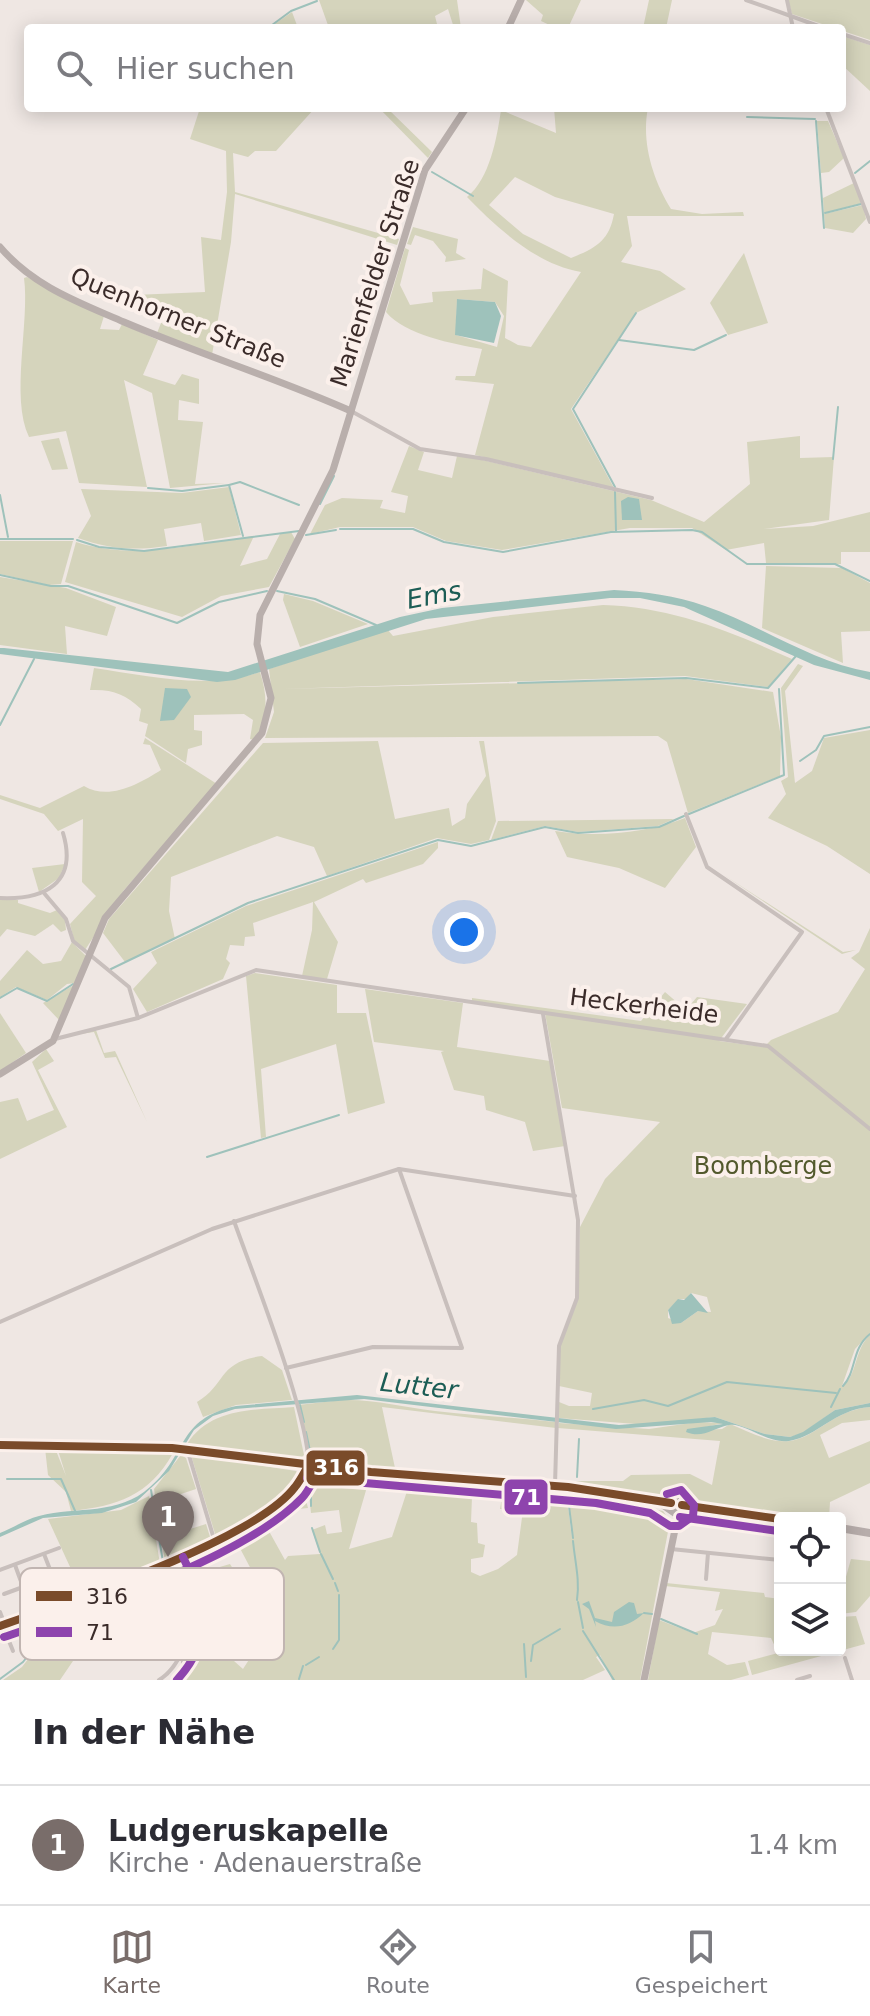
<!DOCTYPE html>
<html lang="de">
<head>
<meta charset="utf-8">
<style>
  :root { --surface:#fff; --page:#f7f7f7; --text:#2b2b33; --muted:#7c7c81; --line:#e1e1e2; --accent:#796d6a }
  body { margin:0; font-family:"DejaVu Sans",sans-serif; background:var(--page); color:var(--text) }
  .controls { position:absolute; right:24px; bottom:24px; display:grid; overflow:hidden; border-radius:8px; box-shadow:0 4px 20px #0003 }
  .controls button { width:72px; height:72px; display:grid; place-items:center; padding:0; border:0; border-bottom:2px solid var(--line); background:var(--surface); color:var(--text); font:40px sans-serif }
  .you { position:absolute; left:464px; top:932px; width:28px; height:28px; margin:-20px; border:6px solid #fff; border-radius:50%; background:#1a73e8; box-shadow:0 0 0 12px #1a73e833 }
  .badge { display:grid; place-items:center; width:52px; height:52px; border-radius:50%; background:var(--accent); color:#fff; font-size:26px; font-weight:700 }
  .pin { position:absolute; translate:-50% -66px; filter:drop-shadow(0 2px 4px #0008) }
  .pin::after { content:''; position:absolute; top:42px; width:28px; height:24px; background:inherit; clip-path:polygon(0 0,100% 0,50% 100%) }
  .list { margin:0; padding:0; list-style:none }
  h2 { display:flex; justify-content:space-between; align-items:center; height:104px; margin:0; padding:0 32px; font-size:34px }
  h2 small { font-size:26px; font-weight:400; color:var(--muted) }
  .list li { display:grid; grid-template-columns:52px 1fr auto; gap:24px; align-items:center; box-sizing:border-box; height:120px; padding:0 32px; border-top:2px solid var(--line) }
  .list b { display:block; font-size:30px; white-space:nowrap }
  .list p { margin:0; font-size:26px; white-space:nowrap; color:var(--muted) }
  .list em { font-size:26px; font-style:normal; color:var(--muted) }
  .icon { flex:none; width:44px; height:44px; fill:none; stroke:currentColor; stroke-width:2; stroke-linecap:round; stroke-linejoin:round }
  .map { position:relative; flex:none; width:870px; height:1680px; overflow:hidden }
  .search { position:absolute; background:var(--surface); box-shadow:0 4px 20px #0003; left:24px; right:24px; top:24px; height:88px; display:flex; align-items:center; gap:20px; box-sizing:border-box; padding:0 28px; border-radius:8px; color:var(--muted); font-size:30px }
  .sheet { height:224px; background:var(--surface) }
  nav { display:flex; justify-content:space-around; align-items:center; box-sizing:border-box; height:112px; border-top:2px solid var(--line); background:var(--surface); font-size:22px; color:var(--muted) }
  nav a { display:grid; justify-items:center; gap:4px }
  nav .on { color:var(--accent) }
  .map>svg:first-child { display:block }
  .green { fill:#d5d4bc; fill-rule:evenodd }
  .water { fill:#9ec2bb }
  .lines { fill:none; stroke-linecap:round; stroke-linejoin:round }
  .stream { stroke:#9ec2bb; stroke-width:2 }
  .street { stroke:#c8bfbc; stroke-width:4 }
  .secondary { stroke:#b9afac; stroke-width:7 }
  .primary { stroke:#b7adab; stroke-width:8 }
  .bus-1-casing { stroke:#fbf0eb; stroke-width:14 }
  .bus-2-casing { stroke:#fbf0eb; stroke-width:14 }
  .bus-1 { stroke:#7a4b2a; stroke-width:8 }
  .bus-2 { stroke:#8e44ad; stroke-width:8 }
  .labels { text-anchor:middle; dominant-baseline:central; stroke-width:8; stroke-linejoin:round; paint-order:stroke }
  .street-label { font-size:24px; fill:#3a2b29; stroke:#fbf0eb }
  .park-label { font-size:24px; fill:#52592c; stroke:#fbf0eb }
  .water-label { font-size:26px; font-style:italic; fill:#1c5d55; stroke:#fbf0eb }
  .key { fill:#fbf0eb; stroke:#c1b5b1; stroke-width:2 }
  .key-label { font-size:22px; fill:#3a2b29 }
  .line-badge { stroke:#fbf0eb; stroke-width:3 }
  .badge-label { font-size:22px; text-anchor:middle; font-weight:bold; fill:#fff }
</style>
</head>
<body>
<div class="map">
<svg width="870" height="1680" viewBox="0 0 870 1680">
  <rect width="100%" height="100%" fill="#efe7e3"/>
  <g class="green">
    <path d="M319,0h138l4,28h-7l-6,-19 -13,7 3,12h-109z"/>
    <path d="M526,0h55l-13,28h-12l-15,-7 2,-6z"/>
    <path d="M649,0h23l-6,28h-23z"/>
    <path d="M788,0h82v40l-78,-26z"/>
    <path d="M292,12l6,16h-29z"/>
    <path d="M842,36l28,9v46l-28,-26z"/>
    <path d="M200,108h115l-39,43h-21l-7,6 -15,-4 2,39 164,47 -2,6 -162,-51 -4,48 -19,113 -55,-22 10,-25 -33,-13 71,-3 -4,-55 20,3 6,-48 -1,-41 -36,-12z"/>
    <path d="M379,108h8l45,44 -4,6z"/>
    <path d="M554,108l71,3 23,-3c-7,34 5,72 23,101l31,5 41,-2 1,4h-117l5,30 -11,16 39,9 26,18 -50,24 -65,96 43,79 -139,-33 19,-71 -39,-4 1,-4h19l7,-27c-29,-5 -77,-14 -96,-37l19,-64 4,2 -9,35 10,20 23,-3 -1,-10 49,-3 2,-21 25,13 -3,57 13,7 13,2 50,-75c-44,-7 -85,-45 -114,-75 23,-18 30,-60 34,-87l55,23zM515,177l40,20 59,17c-5,27 -18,34 -43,44l-48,-24 -34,-29zM457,299l38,3 9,14 -7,31 -41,-12z"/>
    <path d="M817,121h11l16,37 -15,14 -8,1z"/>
    <path d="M854,183l8,20 -38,10 -1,-15z"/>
    <path d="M863,205l3,14 -13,14 -28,-5 -1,-14z"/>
    <path d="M413,227l45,12 -2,14 10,6 -21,3 1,-5 -13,-16 -18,-6 -4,10 -4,-1z"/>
    <path d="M744,253l24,70 -40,12 -18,-32z"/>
    <path d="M27,277l77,39 -4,13 19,1 3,-6 36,16 -15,35 32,10 7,-11 17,5v25l-20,-4 -1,20 25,2 -8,62 30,-1 -55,5 -18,-95 -28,-13 23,107 -68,-4 -13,-52 -37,6c-19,-40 1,-115 -5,-159z"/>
    <path d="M800,436v22l34,-1 -5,63 -65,9 49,-3 57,-14v40h-29v12l-75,-1 -2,-20 -38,7 -34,-22h-62l-128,22 -56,-9 -33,-14h-73l-30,7 15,-29 17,-7 41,2 -3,8 25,5 3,-17 -17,-4 18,-46 15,6 -6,18 34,8 5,-22 17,2 177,42 53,22 46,-38 -3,-42z"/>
    <path d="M59,438l9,31 -16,1 -11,-29z"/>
    <path d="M229,487l12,48 -37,6 -3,-18 -37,6 3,17c-32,5 -59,3 -89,-8l13,-22 -10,-27 101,4z"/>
    <path d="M291,532l4,7 -26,48 -48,9 -39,21 -117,-35 11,-40c59,19 117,2 178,-6l-14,30 27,-7 13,-25z"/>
    <path d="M0,541h73l-12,43 -12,1 -49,-11z"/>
    <path d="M766,566l76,2 28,15v48l-29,1 2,31 -81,-35z"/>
    <path d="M0,577l66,11 50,19 -9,29 -42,-10 2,28 -67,-9z"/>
    <path d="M284,594l29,7 55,23 -68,23 -17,-47z"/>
    <path d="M603,605c69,2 126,26 189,54l-24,28 -83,-11 -404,13 405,-10 87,13 8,45 -1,39 -92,37 -21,-71 -9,-6 -393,2 9,-26 -5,-43 118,-40 6,7 100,-19z"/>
    <path d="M798,664l5,2 -18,25 10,92 17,-12 12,-33 46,-8v144l-43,-28 -59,-28 18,-24 -5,-13 7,-4 -7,-89z"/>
    <path d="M94,668c55,8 112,22 166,4 8,25 8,44 -5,68l-5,-1 3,-19 -9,-6 -50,1v15l8,1v14l-14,4 -2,14 -41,-27 3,-12 -9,-3 2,-12c-16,-15 -28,-20 -51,-19z"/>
    <path d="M145,738l72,46 -93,106 -39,60 -11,-10 -4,-16 26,-28 -14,-14 1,-63 -25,12 -14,-17 -44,-15v-4l40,13 44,-22c25,15 55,-2 77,-16l-11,-25 -7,-1z"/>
    <path d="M378,741l17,78 54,-11 3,18 13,-8 2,-14 19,-28 -7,-35h5l12,80 -7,19 -18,4 -34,-6 -110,38 -13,-29 -37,-11 -106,41 -2,34 6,28 -50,23 -22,-29 6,-14 154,-176z"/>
    <path d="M685,818l11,29 -31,41 -46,-20 -52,-11 -12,-26c42,7 91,2 130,-13z"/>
    <path d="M674,819l-16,7 -80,6 -33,-6 -54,14 7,-19z"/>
    <path d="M438,842v6l-15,16 -57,19 -3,-4 -49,23 24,40 -11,37 -25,-3 10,-46 1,-28 -60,21 2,13 -10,1 -1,9 -14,-1 -4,14 4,4 -7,16 -76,33 -14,-23 24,-26 -6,-11 95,-46z"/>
    <path d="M65,864l-6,14 -20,14 -7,-24z"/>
    <path d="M724,875l119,77 13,-2 -14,4z"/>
    <path d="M0,899l18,1v3l32,10 7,-3 8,10 1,10 -5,2 -8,-8 -18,12 -28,-7 -7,8z"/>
    <path d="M870,928v405l-15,16 -13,37c15,-8 12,-37 28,-51v68l-35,7 -32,23 -13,4 -25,-3 -50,-17 -66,8 -91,-7 1,-16 10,4h21l2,-13 -33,-7 1,-40 18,-47 2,-72 25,-48 55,-57 -98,-14 -17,-95 -73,-12v-3l169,23 24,-29 21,18 11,-13 50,7 -28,37 45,6 7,-7 67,-28 27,-43 -14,-11 8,-6zM691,1293l16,4 4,15 -13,-1 -17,12 -13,-5v-8l11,-11h7z"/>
    <path d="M72,942l14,14 -11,27 -8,1 -20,16 -31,-13 -16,10v-16l27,-31 16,14 18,-3z"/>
    <path d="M255,973l82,12v28h29l19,90 -37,11 -12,-70 -75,25 5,68 -5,1 -15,-162z"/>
    <path d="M74,985l-14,36 -17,-18z"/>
    <path d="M365,989l98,14 -6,44 93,14 15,85 -32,5 -8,-29 -39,-12 -2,-14 -30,-6 -13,-38 3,-1 -70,-9z"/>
    <path d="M0,1013l26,40 -26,18z"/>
    <path d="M96,1030l8,23 11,-2 2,4 30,67 -31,-65 -11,1 -11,-26 -20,3z"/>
    <path d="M46,1049l8,12 -16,9 29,57 -67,32v-57l18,-4 9,23 27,-11 -22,-48z"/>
    <path d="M262,1356l20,14 10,30 -56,5 -33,12 -6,-15c30,-18 20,-40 65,-46z"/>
    <path d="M342,1400c32,-1 61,7 93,11 40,5 80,6 120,11l1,6 -174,-21 13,61 -78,-8 -7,-4 -12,-51z"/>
    <path d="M294,1407l10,48 -4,4 -113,-15c24,-37 68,-34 107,-37z"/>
    <path d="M870,1407v13l-28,3 -22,12 9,23 41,-17v42l-40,19 -1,16h-23l-230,-33v-4h47l8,-6 59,-1 22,11 8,-44 -162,-13 1,-5 90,6 49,-7 26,1 -37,8 35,-2 8,-5c19,8 39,19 60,17 27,-4 43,-31 80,-34z"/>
    <path d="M57,1447l116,6c-24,43 -56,53 -102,58l-5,-19 -18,-17 -3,-27h10l11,28z"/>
    <path d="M181,1455l5,3 10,31 -27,9 12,34 25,-8 5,16 -46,22 -11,-73z"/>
    <path d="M191,1455l105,16 3,3 -11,18 -72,45z"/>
    <path d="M314,1472l55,8 -20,69 43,-12 18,-55 86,7 2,6 -26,2 -1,25 6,1 1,20 7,2 -2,12 -12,2v13l9,4 18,-7 19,-14 6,-45 -23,-1 3,-18 64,6 5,42 -3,-41 28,-1 66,14 7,10 -30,159h-28l-12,-25 -4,2 9,13 -22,10h-398v-32l4,-8h43l2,21 9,8 18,-28v-17h-27l-1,-5 -19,3v15l-25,-2 4,-10 -4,-29 8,-3 5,-11 -3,-9 31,-9 10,16 13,-7 -20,-38 70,-46 5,19 -29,3 -12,8 3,14 15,27 3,-4 32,-2 -8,-24 13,-5 2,9 15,-2 -3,-22 -28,3 -2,-18 -5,-8z"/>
    <path d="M149,1496l11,68 -78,29 -34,-74 73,-9z"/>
    <path d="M193,1556l4,12 -17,8 -4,-11z"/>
    <path d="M851,1559l19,2v35l-14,16 -16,2v-16z"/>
    <path d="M172,1569l6,11 -14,13 4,4c-23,17 -47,39 -80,42l-28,41h-57l19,-13 44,-57z"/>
    <path d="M666,1583l98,10 1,4 15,2v51h60v-33l16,-1 9,28 -113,31 -4,-14 30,-8 -7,-15 -59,-6 -4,22 19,11 18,-3 4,13 -18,5h-83l11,-60 34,13 22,-8 8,-16 -8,2 5,-19 -55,-6z"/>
  </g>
  <g class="water">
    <path d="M457,299l38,3 6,14 -7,27 -39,-8z"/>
    <path d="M628,497l11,2 3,21h-20l-1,-19z"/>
    <path d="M614,590c32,2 61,5 91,16 56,19 106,56 165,66v8l-56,-15 -130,-58 -44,-9h-30l-184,21 -191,61 -18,2 -217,-28v-6h4l224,24 172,-55 42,-9z"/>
    <path d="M165,688l22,1 4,8 -17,23 -14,1z"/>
    <path d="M691,1293l17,20 -10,-2 -17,12 -9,1 -4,-14 10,-11 6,1z"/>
    <path d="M357,1395l262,30 96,-8 50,17 25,3 13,-5 32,-22 35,-7v4c-37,3 -51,29 -81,34 -22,3 -45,-19 -60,-16 -16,3 -26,14 -43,7l1,-3 36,-5 -12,-2 -95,7 -252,-30 -129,10 -22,7 -19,14 -25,41 -33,31 -34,11 -59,5 -43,19v-4c13,-5 26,-14 39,-17 39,-10 79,0 111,-29 38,-32 26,-68 86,-81z"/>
    <path d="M589,1601l6,17 17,4 2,-10 15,-10 5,1 3,11 7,-1c-15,14 -31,18 -49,8l1,6 -7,-18 -7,-5z"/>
  </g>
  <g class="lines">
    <g class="stream">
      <path d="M268,28l23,-17 26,-10"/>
      <path d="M747,117l68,2"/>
      <path d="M816,121l8,107"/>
      <path d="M432,172l41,24"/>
      <path d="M855,173l15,-12"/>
      <path d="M825,213l36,-9"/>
      <path d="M619,340l75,10 32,-15"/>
      <path d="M833,459l5,-52"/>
      <path d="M229,485l11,-3 59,23"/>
      <path d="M615,487l-42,-78 63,-96"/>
      <path d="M148,488l34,3 47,-6 14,51"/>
      <path d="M615,492l1,39"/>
      <path d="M0,495l8,42"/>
      <path d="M320,504l14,-28"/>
      <path d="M340,529h73l31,13 59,10 108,-20 81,-2 10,2 45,32h88l35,17"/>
      <path d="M306,535l30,-5"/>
      <path d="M0,539h73"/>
      <path d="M77,540l22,7 45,4 155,-20"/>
      <path d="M0,575l51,11h17l109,37 42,-21 48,-11"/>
      <path d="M277,591l38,8 61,26"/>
      <path d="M518,683l168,-5 82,10 28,-32"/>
      <path d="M0,725l34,-66"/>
      <path d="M800,761l16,-11 8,-14 46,-9"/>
      <path d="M689,814l95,-39 -5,-86"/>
      <path d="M111,969l137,-66 190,-63 33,6 74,-19 33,6 81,-6 25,-11"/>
      <path d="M0,998l17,-10 30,13 26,-17"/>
      <path d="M207,1157l132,-42"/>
      <path d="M843,1386c14,-15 8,-37 27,-52"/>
      <path d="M300,1405l4,17"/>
      <path d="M831,1407l9,-18"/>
      <path d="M593,1409l51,-9 24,6 59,-24 109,11"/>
      <path d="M306,1432l5,24 7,5"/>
      <path d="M577,1477l2,-38"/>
      <path d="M7,1479h54l15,34"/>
      <path d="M151,1490l12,72"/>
      <path d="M569,1495l1,-1"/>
      <path d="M568,1498l5,40"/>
      <path d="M311,1506v-26l6,-8"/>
      <path d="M312,1528l8,24"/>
      <path d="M573,1541c2,21 7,39 4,59"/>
      <path d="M321,1554l12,25"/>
      <path d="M335,1583l3,8"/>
      <path d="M578,1602l5,26"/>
      <path d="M644,1613l8,1"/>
      <path d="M661,1619l36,15"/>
      <path d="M583,1631l31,49"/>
      <path d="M524,1644l2,33"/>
      <path d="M333,1649l6,-9v-45"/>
      <path d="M531,1661l2,-16 27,-16"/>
      <path d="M306,1665l13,-8"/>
      <path d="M0,1679l23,-17 42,-53 93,-36 3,-5"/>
      <path d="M299,1679l4,-13"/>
    </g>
    <g class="street">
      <path d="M746,0l78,28"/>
      <path d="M787,0l6,28"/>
      <path d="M842,34l28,9"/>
      <path d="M826,108l44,114"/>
      <path d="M351,411l69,38 66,10 166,39"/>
      <path d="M686,814l21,53 95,65 -76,107"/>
      <path d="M44,893l22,26 7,22 56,46 9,31"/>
      <path d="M0,898c45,2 78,-15 63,-65"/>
      <path d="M543,1014l35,206 -1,78 -18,48 -4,139"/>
      <path d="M55,1039l83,-21 118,-48 512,76 102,83"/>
      <path d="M0,1322l212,-93 187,-60 176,27"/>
      <path d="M286,1368l87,-21 89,1 -63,-179"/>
      <path d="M188,1452l26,87"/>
      <path d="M671,1549l109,11"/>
      <path d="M44,1554l19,49"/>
      <path d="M0,1570l59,-22"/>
      <path d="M706,1579l2,-26"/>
      <path d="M4,1594l19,-7 -8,-22"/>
      <path d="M0,1612l5,13"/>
      <path d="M17,1621l7,18"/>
      <path d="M0,1626c58,-20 289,-99 307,-154 11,-35 -58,-208 -73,-251"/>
      <path d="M3,1626l10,25"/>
      <path d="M845,1658l7,22"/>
      <path d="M159,1680c19,-11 36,-49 33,-71 -3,-17 -13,-32 -20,-47"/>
      <path d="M183,1680v-31"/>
      <path d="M797,1680l13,-4"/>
    </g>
    <g class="secondary">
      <path d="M508,28l13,-28"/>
      <path d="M0,247c33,39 78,55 124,75 75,32 153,56 227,89"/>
      <path d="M0,1074l53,-33 52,-123 157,-185 9,-35 -14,-54 3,-29 73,-145 92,-300 41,-62"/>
      <path d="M644,1680l34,-165"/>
    </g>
    <g class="primary">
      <path d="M0,1445l94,-1 78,4 199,24 197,15 103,16"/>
      <path d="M662,1504l16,11 5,-6 -4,-7"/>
      <path d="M682,1505l98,14"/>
      <path d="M840,1528l30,5"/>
    </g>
    <defs>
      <g id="bus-1">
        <path d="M0,1445l172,3 199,24 197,15 103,16"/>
        <path d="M682,1505l98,14"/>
        <path d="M0,1626c68,-24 254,-85 295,-139 5,-6 9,-14 13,-21"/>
      </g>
      <g id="bus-2">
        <path d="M307,1478l289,25 54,10 20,13h9l14,-10 1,-11 -13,-15 -14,4"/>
        <path d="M680,1517l98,14"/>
        <path d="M4,1637c82,-28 239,-78 298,-139 7,-7 11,-18 16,-26"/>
        <path d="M177,1680c39,-43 28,-77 6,-123"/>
      </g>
    </defs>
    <use href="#bus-1" class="bus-1-casing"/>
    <use href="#bus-2" class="bus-2-casing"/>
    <use href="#bus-1" class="bus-1"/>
    <use href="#bus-2" class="bus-2"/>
  </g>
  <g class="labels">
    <g class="street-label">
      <text transform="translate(375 273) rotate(-72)">Marienfelder Straße</text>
      <text transform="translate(178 318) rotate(22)">Quenhorner Straße</text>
      <text transform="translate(644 1006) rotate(7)">Heckerheide</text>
    </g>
    <g class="park-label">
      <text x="763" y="1166">Boomberge</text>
    </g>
    <g class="water-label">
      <text transform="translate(434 595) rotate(-11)">Ems</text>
      <text transform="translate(419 1386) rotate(6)">Lutter</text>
    </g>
  </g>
  <rect x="20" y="1568" width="264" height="92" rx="12" class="key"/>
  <rect x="36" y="1591" width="36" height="10" fill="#7a4b2a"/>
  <rect x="36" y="1627" width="36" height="10" fill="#8e44ad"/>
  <g class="key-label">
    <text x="86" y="1604">316</text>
    <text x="86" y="1640">71</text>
  </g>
  <g class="line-badge">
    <rect x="305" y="1449" width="61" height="38" rx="8" fill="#7a4b2a"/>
    <rect x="503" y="1478" width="46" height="38" rx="8" fill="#8e44ad"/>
  </g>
  <g class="badge-label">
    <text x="336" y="1475">316</text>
    <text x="526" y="1505">71</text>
  </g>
</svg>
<div class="controls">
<button><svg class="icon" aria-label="locate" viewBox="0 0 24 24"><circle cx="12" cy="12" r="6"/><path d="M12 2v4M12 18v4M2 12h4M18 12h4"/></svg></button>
<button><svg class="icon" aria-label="layers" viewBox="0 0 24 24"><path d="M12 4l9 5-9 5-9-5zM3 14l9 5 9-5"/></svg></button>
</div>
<div class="you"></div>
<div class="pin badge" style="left:168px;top:1557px">1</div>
<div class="search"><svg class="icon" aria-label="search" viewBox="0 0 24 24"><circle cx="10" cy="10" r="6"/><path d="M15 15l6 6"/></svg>Hier suchen</div>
</div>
<section class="sheet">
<h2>In der Nähe<small></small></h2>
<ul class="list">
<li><span class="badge">1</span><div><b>Ludgeruskapelle</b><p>Kirche · Adenauerstraße</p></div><em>1.4 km</em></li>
</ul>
</section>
<nav>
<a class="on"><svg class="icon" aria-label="map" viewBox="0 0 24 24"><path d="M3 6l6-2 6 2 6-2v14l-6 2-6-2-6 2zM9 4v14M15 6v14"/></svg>Karte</a>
<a><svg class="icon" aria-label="directions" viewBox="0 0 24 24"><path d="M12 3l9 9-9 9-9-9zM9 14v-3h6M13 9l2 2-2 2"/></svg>Route</a>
<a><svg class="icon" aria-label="saved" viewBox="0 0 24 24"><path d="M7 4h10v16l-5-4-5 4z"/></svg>Gespeichert</a>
</nav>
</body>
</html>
